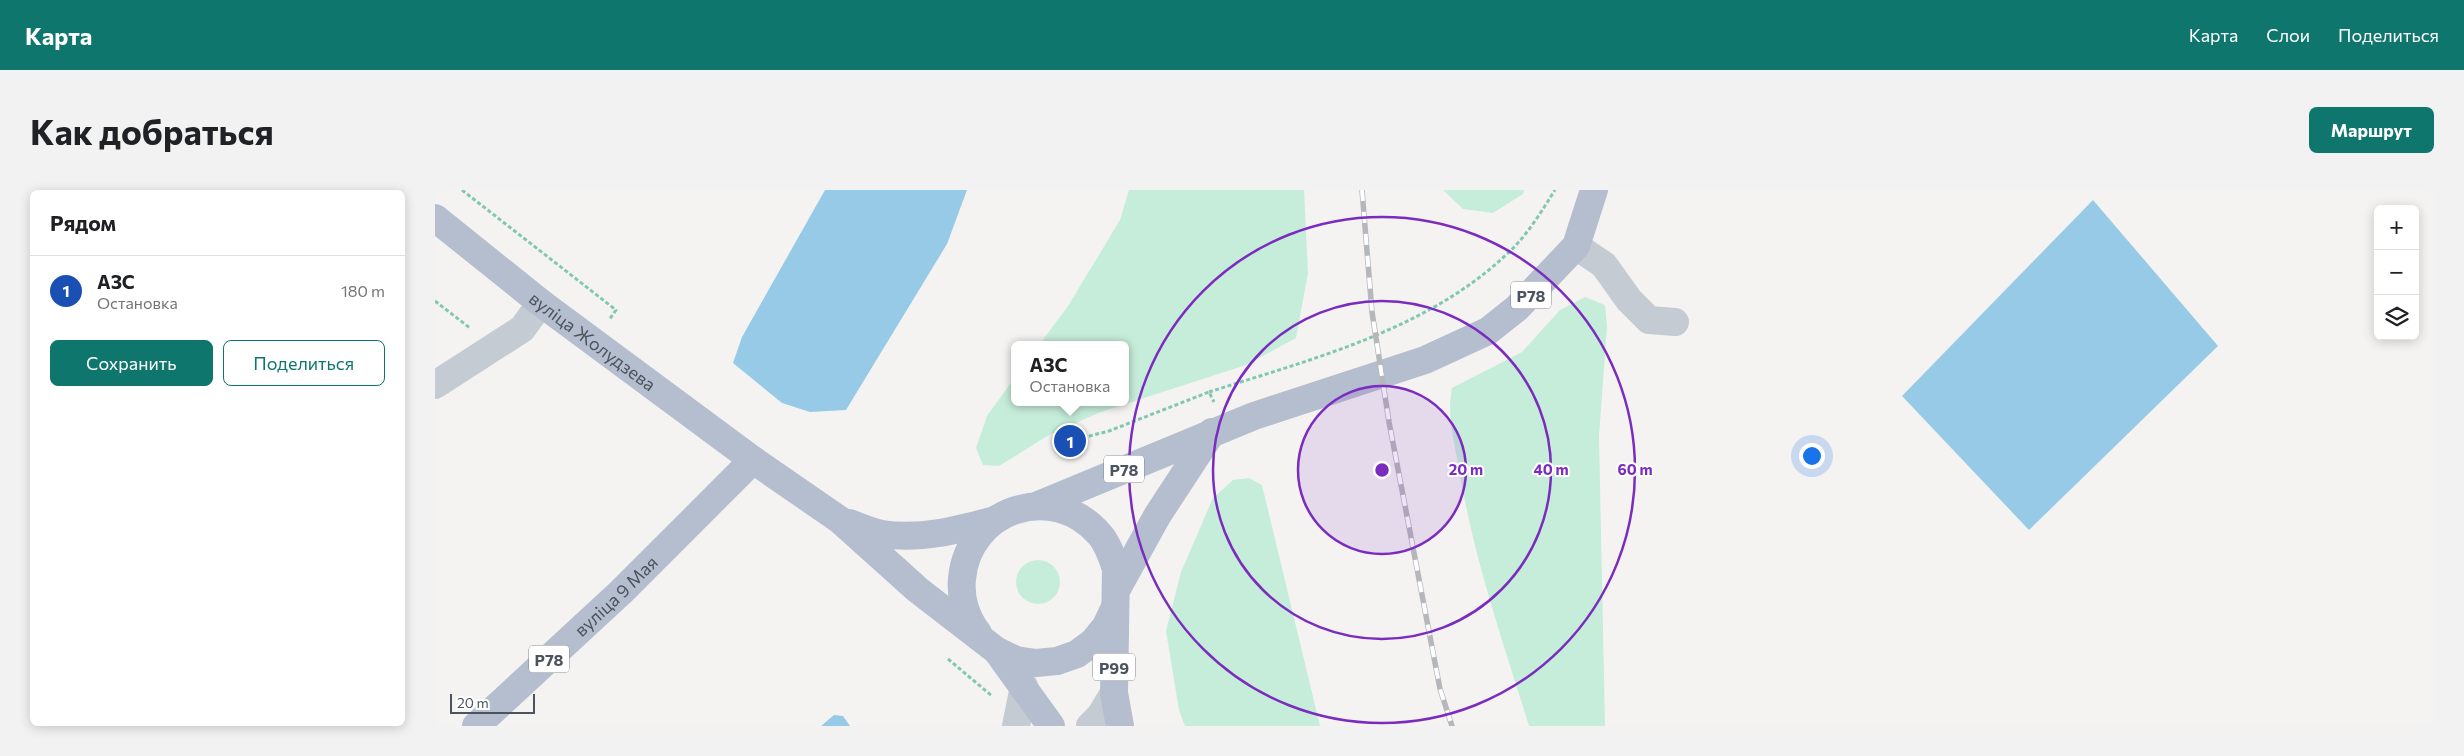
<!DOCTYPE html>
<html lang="ru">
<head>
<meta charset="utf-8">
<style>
  :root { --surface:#fff; --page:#f2f2f2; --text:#202124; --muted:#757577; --line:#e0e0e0; --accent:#0f766e }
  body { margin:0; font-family:Commissioner,sans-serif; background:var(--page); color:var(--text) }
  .controls { position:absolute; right:15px; top:15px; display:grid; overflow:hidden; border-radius:8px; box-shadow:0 2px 12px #0003 }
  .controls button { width:45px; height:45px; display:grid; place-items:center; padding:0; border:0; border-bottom:1px solid var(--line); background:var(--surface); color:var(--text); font:25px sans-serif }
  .scale { position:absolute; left:15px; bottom:12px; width:85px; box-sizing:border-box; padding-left:5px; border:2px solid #4b535e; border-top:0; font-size:14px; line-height:18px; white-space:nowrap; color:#4b535e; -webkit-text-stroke:4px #fff; paint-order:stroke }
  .you { position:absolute; left:1376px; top:265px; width:18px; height:18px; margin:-12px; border:4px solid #fff; border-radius:50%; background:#1a73e8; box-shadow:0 0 0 8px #1a73e833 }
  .badge { display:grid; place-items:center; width:32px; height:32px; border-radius:50%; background:var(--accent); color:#fff; font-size:16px; font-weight:700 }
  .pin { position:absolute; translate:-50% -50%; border:2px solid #fff; box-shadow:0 1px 5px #0006 }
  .popup { position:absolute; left:576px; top:151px; width:118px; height:65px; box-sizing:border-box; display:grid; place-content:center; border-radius:8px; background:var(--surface); filter:drop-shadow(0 1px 4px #0005); font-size:16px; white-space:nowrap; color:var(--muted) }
  .popup b { font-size:19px; color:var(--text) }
  .popup::after { content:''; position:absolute; left:50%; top:100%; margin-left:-10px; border:10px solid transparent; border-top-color:var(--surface) }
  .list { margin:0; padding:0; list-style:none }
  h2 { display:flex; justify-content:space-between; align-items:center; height:65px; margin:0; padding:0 20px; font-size:21px }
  h2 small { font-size:16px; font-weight:400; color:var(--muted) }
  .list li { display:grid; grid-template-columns:32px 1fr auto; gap:15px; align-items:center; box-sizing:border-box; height:70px; padding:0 20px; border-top:1px solid var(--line) }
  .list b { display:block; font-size:19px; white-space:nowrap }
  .list p { margin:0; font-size:16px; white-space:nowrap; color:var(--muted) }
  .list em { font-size:16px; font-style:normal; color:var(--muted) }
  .actions { display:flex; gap:10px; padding:15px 20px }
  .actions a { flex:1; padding:11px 0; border:1px solid var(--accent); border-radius:8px; text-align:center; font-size:18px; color:var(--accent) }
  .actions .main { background:var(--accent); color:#fff }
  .icon { flex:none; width:28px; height:28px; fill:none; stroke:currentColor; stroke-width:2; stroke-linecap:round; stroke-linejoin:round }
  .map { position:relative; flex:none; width:1999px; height:536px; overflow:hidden; border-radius:8px }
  header { display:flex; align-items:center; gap:30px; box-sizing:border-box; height:70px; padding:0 25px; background:var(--accent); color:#fff }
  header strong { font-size:24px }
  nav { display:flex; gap:28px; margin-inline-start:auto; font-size:18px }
  .intro { display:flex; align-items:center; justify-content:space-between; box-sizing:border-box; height:120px; padding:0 30px }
  h1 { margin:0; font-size:35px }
  .button { padding:12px 22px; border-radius:8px; background:var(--accent); color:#fff; font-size:18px; font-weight:700 }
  main { display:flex; gap:30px; padding:0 30px }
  aside { flex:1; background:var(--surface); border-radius:8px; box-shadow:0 2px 12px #0003 }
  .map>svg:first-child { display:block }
  .green { fill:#c6edda }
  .water { fill:#97cae6 }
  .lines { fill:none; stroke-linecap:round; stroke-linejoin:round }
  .path { stroke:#80c8af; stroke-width:3; stroke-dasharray:4 2.5; stroke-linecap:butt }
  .minor { stroke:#c4cbd2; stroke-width:28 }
  .major { stroke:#b5bece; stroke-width:28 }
  .rail-casing { stroke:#b5b7bc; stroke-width:5.5 }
  .rail { stroke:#fff; stroke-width:4; stroke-dasharray:11; stroke-linecap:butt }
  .ring { fill:none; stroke:#7b2cbf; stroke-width:2.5 }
  .labels { text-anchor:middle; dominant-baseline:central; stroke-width:4; stroke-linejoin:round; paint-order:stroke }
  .shield { fill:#fff; stroke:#81878e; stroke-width:1 }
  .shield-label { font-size:16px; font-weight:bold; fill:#4b535e }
  .street-label { font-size:18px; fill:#4b535e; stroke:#fff }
  .centre { fill:#7b2cbf; stroke:#fff; stroke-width:2.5 }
  .ring-label { font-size:15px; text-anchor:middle; font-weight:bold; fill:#7b2cbf; stroke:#fff; stroke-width:4; stroke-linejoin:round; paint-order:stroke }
</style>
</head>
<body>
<header>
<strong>Карта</strong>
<nav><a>Карта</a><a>Слои</a><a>Поделиться</a></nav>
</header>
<div class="intro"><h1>Как добраться</h1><a class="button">Маршрут</a></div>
<main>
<aside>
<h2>Рядом<small></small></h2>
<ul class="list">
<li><span class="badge" style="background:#1a4fb4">1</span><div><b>АЗС</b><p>Остановка</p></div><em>180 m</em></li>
</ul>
<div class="actions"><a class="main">Сохранить</a><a>Поделиться</a></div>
</aside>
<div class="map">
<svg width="1999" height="536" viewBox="0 0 1999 536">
  <rect width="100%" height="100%" fill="#f4f3f2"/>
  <g class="green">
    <path d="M694,0h175l4,83 -12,65 -50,27 -148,48 -49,22 -50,31 -16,-1 -7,-17 11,-32 28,-39v25h110v-57h-86l29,-39 52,-86z"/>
    <path d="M1008,0h81l-1,4 -30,19 -30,-4z"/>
    <path d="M1150,107l20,8 2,22 -8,109 6,290h-76c-27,-87 -57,-173 -71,-263 -5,-26 -11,-50 -6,-75l70,-36 38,-42z"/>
    <path d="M814,288l13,7 58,241h-135l-6,-16 -13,-79 15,-59 32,-74 20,-18z"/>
    <circle cx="603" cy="392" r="22"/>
  </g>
  <g class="water">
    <path d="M390,0h142l-20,54 -101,166 -36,2 -28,-9 -49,-40 9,-26z"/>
    <path d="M1658,10l125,146 -189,184 -127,-134z"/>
    <path d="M399,525l9,1 7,10h-29z"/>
  </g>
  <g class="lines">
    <g class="path">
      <path d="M27,0l154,120 -7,10"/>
      <path d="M0,111l35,27"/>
      <path d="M774,202c103,-33 218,-62 298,-138 20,-18 34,-42 48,-64"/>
      <path d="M635,251l39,-10 100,-39 5,10"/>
      <path d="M513,469l44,37"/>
    </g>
    <g class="minor">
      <path d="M1141,56l28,19 25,35 20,20 26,2"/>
      <path d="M0,195l87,-56 19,-26"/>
      <path d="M581,536l8,-40"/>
      <path d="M655,536l10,-10 14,-23"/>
    </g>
    <g class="major">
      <path id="s1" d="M0,28l106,85 212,157 87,60 78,70 79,61 19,9 20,3 21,-2 20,-7 16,-12 13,-16 9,-19"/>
      <path d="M601,316l218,-90 171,-56 63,-29 29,-23 59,-62 18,-56"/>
      <path d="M414,333c11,4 22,9 33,11 39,6 76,-4 113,-14"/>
      <path d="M683,397l39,-71 55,-84"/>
      <path d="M543,443c-12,-15 -18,-35 -16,-54 6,-70 91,-99 138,-44 8,9 12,22 16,34l-2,124 6,33"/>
      <path d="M562,461l54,75"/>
      <path id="s2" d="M41,536l145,-134 132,-132"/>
    </g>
    <defs>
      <path id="rail" d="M927,0l10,122 17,110 51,267 12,37"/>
    </defs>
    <use href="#rail" class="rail-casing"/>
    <use href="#rail" class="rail"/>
  </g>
  <circle cx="947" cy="280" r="84" fill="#7b2cbf" fill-opacity=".12"/>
  <g class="ring">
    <circle cx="947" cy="280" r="84"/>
    <circle cx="947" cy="280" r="169"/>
    <circle cx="947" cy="280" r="253"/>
  </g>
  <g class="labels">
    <g class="shield">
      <rect x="1076" y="91.5" width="40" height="27" rx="4"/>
      <rect x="669" y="265.5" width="40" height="27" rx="4"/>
      <rect x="94" y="455.5" width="40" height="27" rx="4"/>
      <rect x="658" y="463.5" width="42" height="27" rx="4"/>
    </g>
    <g class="shield-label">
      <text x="1096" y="105">Р78</text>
      <text x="689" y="279">Р78</text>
      <text x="114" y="469">Р78</text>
      <text x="679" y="477">Р99</text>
    </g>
    <g class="street-label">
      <text stroke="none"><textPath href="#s1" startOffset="200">вуліца Жолудзева</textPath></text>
      <text stroke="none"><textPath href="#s2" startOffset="191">вуліца 9 Мая</textPath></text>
    </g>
  </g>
  <circle cx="947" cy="280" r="8" class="centre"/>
  <g class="ring-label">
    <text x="1031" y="285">20 m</text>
    <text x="1116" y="285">40 m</text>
    <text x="1200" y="285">60 m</text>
  </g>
</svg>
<div class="controls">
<button>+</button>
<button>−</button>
<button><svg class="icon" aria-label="layers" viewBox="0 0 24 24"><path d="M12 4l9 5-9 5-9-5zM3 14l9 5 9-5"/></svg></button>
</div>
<div class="scale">20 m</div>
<div class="you"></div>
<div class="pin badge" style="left:635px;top:251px;background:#1a4fb4">1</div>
<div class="popup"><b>АЗС</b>Остановка</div>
</div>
</main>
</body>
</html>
